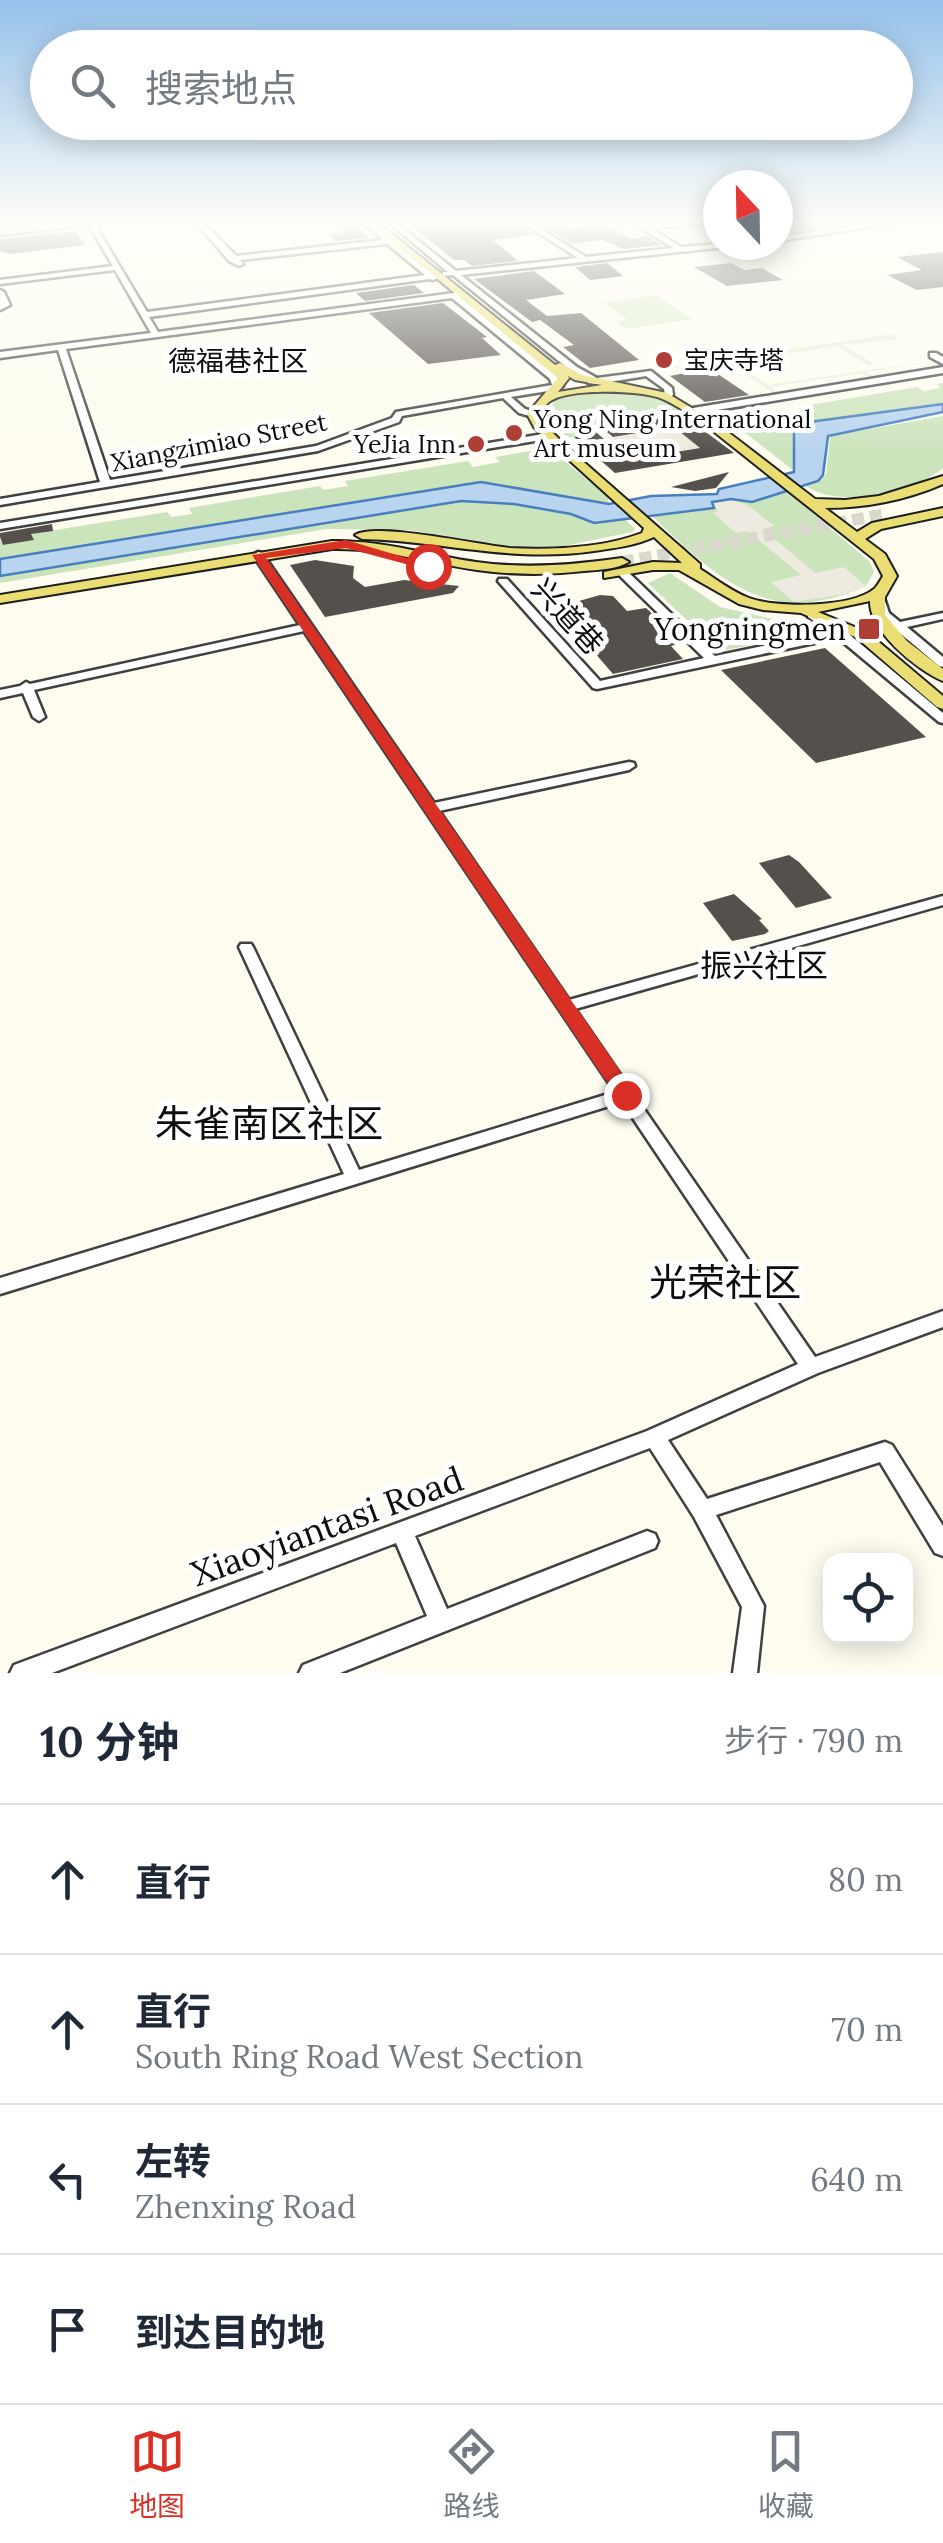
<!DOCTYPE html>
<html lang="zh">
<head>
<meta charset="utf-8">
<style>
  :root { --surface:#fff; --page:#f2f2f3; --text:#1f2937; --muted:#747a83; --line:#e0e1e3; --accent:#d93025 }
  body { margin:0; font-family:Lora,"Noto Sans SC",serif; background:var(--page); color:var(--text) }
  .controls { position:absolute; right:30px; bottom:30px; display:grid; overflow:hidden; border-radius:20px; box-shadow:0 5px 25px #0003 }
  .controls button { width:90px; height:90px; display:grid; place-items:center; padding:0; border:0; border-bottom:2px solid var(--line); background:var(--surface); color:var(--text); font:50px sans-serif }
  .compass { position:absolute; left:703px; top:170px; width:90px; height:90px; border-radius:50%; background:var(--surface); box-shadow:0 5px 25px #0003; rotate:338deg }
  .stop { position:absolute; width:30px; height:30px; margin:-22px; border:8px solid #d93025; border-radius:50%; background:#fff }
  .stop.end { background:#d93025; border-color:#fff; box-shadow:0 2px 10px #0008 }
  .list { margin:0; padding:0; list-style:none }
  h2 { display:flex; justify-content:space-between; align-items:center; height:130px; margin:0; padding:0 40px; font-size:42px }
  h2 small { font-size:32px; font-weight:400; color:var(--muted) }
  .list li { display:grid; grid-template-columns:65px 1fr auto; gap:30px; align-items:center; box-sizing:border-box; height:150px; padding:0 40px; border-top:2px solid var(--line) }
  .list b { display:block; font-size:38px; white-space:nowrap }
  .list p { margin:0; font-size:32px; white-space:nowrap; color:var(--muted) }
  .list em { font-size:32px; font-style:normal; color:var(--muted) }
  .icon { flex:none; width:55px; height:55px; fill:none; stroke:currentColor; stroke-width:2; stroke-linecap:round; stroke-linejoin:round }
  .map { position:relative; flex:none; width:943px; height:1673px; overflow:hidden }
  .search { position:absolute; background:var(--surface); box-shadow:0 5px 25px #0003; left:30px; right:30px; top:30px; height:110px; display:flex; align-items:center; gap:25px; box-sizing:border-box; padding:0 35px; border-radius:55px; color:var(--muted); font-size:38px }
  .sheet { height:730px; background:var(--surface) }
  nav { display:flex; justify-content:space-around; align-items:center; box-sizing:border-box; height:140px; border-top:2px solid var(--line); background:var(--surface); font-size:28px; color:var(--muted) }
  nav a { display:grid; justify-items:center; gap:5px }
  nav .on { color:var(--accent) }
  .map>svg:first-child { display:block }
  .green { fill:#cce4bc }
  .pitch { fill:#ddeccd }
  .plaza { fill:#edebdf }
  .water { fill:#b9d4ef; stroke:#487fbf; stroke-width:2.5 }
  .building { fill:#55504b }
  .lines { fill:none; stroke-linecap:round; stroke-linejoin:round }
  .major-tunnel { stroke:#d9d8cd; stroke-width:12; stroke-dasharray:12 6; stroke-linecap:butt }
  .minor-casing { stroke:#404040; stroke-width:5 }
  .major-casing { stroke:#1e1e1e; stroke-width:4 }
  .minor { fill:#fff; fill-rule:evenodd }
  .major { fill:#eadd73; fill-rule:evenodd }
  .route { fill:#d93025 }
  .poi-dot { fill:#ae3f34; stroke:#fff; stroke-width:4 }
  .labels { text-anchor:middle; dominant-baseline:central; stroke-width:10; stroke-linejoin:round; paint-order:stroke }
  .far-poi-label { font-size:25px; fill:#0d0d0d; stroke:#fff; text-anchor:start }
  .far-street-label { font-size:25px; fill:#0d0d0d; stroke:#fff }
  .far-neighbourhood-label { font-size:28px; fill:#0d0d0d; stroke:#fff }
  .street-label { font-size:30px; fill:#0d0d0d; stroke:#fff }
  .poi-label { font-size:30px; fill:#0d0d0d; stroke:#fff; text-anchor:end }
  .neighbourhood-label { font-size:32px; fill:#0d0d0d; stroke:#fff }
  .near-street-label { font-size:35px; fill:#0d0d0d; stroke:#fff }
  .near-neighbourhood-label { font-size:38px; fill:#0d0d0d; stroke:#fff }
</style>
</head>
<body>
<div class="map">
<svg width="943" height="1673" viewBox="0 0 943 1673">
  <rect width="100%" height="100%" fill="#fdfcef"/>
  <g class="green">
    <path d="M943,383v21l-93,15 -5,-2 -51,11v43l-68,-53 55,-8 6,4 21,-4 -5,-4 114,-19 7,4 17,-3 -4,-4z"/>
    <path d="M614,389l45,8 31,20 -32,1 -55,9 3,5 -38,6 -23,-23 12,-18z"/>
    <path d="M943,416v52c-29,25 -105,41 -137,18l20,-11 4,-39z"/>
    <path d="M549,448l59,49 1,7 26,25 -3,3 -68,14 -47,1 -109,-17 -81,-1 -327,54v-43l4,5 29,-5 -2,-6 136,-22 4,5 21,-3 -3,-6 131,-22 3,4 25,-4 -3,-5 123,-20 5,6 27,-5 -5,-5z"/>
    <path d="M788,492l82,70 4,10 -8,14c-98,44 -148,-7 -215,-71l62,-7 -1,-6z"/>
    <path d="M670,573l50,34 84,19 9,7 -87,17 -11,-3 -67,-64z"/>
  </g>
  <path class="pitch" d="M656,295l36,24 -65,10 -10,-7 10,-3 -24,-16z"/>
  <g class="plaza">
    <path d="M892,334l8,5 -57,6 31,19 -6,1 -31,-19 -104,16 35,23 170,-25 -71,12 11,7 -3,1 -15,-7 -90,14 11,8 -3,1 -49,-33 -66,6z"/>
    <path d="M674,427l26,21 -71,12 -25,-21z"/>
    <path d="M731,499l18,7 25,20 -11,3 52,44 29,-6 22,19 -22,8 -50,8 -23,-20 30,-7 -53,-44 -12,2 -23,-20 5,-2 -6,-9z"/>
  </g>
  <path class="water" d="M943,404v8l-115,24 -5,39 -5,6 -66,21 -21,-3 -19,3 2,6 -120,15 -23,-9 -57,-10 -53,-3 -461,75v-17l481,-77 128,22 42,-8 66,-2 2,-5 75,-17v-43l8,-6z"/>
  <g class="building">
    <path d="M332,221h18l19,17 -33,3 -7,-7 17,-2z"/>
    <path d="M512,221l23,14 -42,5 25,21 -46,5 -8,-6h-10l-47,-38z"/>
    <path d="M560,221l10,7 37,-4 24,15 16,-3 15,9 -38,4 -22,-9 -30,4 -36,-22z"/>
    <path d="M778,221h64l1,3 -53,8 -12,-4z"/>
    <path d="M76,231l9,14 -76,9 -9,-3v-12z"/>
    <path d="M943,252v35l-26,3 -30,-15 35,-5 -25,-13z"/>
    <path d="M607,263l16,13 -33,4 -15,-13z"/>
    <path d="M731,263l14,7 17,-2 21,12 -56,6 -33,-19z"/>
    <path d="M534,271l31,23 -39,6 21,16 34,-3 58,47 -49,8 -27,-21 11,-2 -34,-25 -8,2 -58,-43z"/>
    <path d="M414,285l10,8 -59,8 -9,-8z"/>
    <path d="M443,303l44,34 -5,1 19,17 -73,9 -59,-51z"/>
    <path d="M709,368l25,17 15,10 -44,7 -35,-26z"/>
    <path d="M658,418h29l47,35 -119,20 -41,-36 23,-4 31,27 72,-12 -26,-21 -61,10 -12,-10z"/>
    <path d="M729,472l-13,16 -21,3 -24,-4z"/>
    <path d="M52,524l1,7 -22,3 3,6 -31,5 -3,-8v-4z"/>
    <path d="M315,560l39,6 -1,12 12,9 39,-7 55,6 -6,7 -128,24 -35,-52z"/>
    <path d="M600,595l13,1 14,15 19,-3 37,34 -12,4 12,13 -70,15 -45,-52 10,-2 -13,-15z"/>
    <path d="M825,648l101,89 -110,26 -95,-93z"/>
    <path d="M789,855l10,7 33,36 -36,10 -37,-45z"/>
    <path d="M734,894l28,25 -3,1 10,11 -4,3 -33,7 -29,-38z"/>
  </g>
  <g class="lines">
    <path class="major-tunnel" d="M622,562l264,-48"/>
    <defs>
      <g id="minor">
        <path d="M87,221h25l-17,4 52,87 278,-37 -38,-31 -147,16 3,4 -4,2 -10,-5 -34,-40h7l34,35 147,-16 -22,-19h7l25,19 39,34 10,-1v4l-9,3 -4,-1 -280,38 9,15 304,-40 4,2 -6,3 96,78 7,11 -12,10 -4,-3 1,-2 -37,6 14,12 11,3 1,2 -4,3 -14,-4 -16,-15 -101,18 -3,6 -81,29 -318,54v-6l100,-17 -42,-132 -58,8v-6l151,-19 -36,-63 -115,14v-4l113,-14 -24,-41 -89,10v-4zM452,298l98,81 2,6 -156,27 -4,6 -76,28 -206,34 -44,-131z"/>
        <path d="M387,221h7l62,50 122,-13 -58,-37h7l59,36 87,-9 -43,-27h8l7,4 37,-4h36l-1,2 -67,5 31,19 37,-3 12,1 -4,2 -265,28 116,92 20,11 54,-7 21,17 1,7 -4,3 -4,-3 -1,-6 -18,-13 -49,8 -9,-1v-3l-17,-9 -118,-96 -10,1v-4h5z"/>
        <path d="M891,221h16l-129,20v-4z"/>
        <path d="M0,290l4,2 6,13 -10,5z"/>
        <path d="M930,353h6l7,4v7l-13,-7z"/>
        <path d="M943,367v6l-250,41 -4,-3 4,-3z"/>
        <path d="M550,433l5,3 -2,2 -553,91v-6z"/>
        <path d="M258,552l4,1 172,250 195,-41 5,1 1,3 -6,4 -190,41 130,189 374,-104v9l-368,104 240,348 128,-46v16l-125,46 -150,67 39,59 178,-57 7,3 51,81v30l-8,-3 -55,-91 -164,53 48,91 -7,67h-24l9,-66 -48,-90 -44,-69 -235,88 32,73 200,-78 8,3 3,7 -3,7 -315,125h-41l4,-8 124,-49 -31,-73 -344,130h-42l4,-8 8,-3 625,-231 151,-67 -176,-262 -622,192v-16l344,-104 -105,-227 2,-3h10l2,3 106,223 256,-78 -311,-461 -270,59 11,27 -6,4 -6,-4 -10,-24 -23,5v-8l20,-4 6,-4 4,2 270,-59 -47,-70z"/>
        <path d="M623,570l4,1 88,85 115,-24 -22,-15v-4l4,-1 30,18 16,-1v4l-8,2 93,78v10l-4,-1 -101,-84 -241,51 -4,-1 -95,-107 1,-2h8l93,102 104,-23 -85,-83v-4z"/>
        <path d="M878,595l6,3 5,15 11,9 43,-9v6l-36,8 36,30v10l-4,-1 -43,-36 -8,-1 -2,-2 3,-3 -11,-10 -6,-16z"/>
      </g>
      <g id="major">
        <path d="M66,221h26l-92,13v-6z"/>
        <path d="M367,221h9l179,144 5,-2 22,12 85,18 38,23 -10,2c-11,-7 -22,-15 -35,-20 -21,-8 -93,-10 -111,4 -4,3 -7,8 -10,12l4,9 17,17 -10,3 -16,-16 -7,-13 31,-36zM568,376l7,4 27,5 -44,7 11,-14z"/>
        <path d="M703,419h8l104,80 30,1 34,-4 64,-20v8c-37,16 -77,24 -118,24l32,24 15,-9 71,-15v8l-62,13 -16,10 20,15 12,22 -12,21v18l22,26 36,28v12c-26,-11 -74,-50 -73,-80l-52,11 49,20 76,64v13l-6,-2 -80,-69 -56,-25 -38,-3 -24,-6 -60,-34h-26l-49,8v-6l49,-10 29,1 -28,-26c-19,9 -40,11 -60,14 -84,12 -150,-10 -232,-12l-7,-4c21,-13 124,10 155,13 42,2 93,0 132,-15l2,-5 -87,-79v-6l4,-1 139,122v5c16,10 31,22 49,29 27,10 102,10 125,-9 2,-1 8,-11 9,-13l-9,-17 -171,-136z"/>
        <path d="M332,541c50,-1 96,14 144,21 49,7 98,3 146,-4l7,4c-12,7 -30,8 -45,9 -35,4 -72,4 -107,-1 -49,-7 -95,-22 -145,-21l-332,54v-8z"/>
      </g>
    </defs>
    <use href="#minor" class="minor-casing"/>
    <use href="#major" class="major-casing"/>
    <use href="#minor" class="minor"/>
    <use href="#major" class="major"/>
  </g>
  <linearGradient id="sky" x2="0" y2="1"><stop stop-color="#95c1eb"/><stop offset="0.49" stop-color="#fefef8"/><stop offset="1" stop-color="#fefef8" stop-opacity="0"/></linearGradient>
  <rect width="943" height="455" fill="url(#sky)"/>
  <path class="route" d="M346,540l88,26 -6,4 -82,-22 -80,10 367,532v10h-14l-367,-545z"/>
  <g class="poi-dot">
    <circle cx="664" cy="360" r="10"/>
    <circle cx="514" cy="433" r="10"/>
    <circle cx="476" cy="444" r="10"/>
    <rect x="857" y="617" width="24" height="24" rx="5"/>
  </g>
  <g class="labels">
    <g class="far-poi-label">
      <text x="684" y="360">宝庆寺塔</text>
      <text x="534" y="419">Yong Ning International<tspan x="534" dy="29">Art museum</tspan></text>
      <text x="456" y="444" text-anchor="end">YeJia Inn</text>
    </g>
    <g class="far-street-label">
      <text transform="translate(219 442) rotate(-11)">Xiangzimiao Street</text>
    </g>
    <g class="far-neighbourhood-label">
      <text x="238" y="361">德福巷社区</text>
    </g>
    <g class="street-label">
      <text transform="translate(568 616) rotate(48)">兴道巷</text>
    </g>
    <g class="poi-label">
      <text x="846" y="629">Yongningmen</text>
    </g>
    <g class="neighbourhood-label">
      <text x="764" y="965">振兴社区</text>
    </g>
    <g class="near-street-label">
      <text transform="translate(327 1526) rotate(-20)">Xiaoyiantasi Road</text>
    </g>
    <g class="near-neighbourhood-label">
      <text x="269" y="1123">朱雀南区社区</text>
      <text x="725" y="1282">光荣社区</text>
    </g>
  </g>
</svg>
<div class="controls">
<button><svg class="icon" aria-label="locate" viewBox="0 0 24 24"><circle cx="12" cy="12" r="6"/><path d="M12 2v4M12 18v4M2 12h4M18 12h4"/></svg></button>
</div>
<svg class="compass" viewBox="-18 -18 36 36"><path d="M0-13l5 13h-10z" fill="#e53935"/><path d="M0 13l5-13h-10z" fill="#747a83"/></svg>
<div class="stop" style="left:428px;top:566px"></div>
<div class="stop end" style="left:626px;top:1095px"></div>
<div class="search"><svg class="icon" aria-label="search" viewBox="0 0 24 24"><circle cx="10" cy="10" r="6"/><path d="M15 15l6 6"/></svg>搜索地点</div>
</div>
<section class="sheet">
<h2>10 分钟<small>步行 · 790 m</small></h2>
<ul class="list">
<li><svg class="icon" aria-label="ahead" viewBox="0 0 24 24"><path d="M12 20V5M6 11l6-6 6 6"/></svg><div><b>直行</b></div><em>80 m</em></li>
<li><svg class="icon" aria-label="ahead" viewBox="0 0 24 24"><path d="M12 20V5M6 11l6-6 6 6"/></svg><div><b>直行</b><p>South Ring Road West Section</p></div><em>70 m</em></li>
<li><svg class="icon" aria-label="left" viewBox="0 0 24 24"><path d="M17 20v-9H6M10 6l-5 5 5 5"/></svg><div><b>左转</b><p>Zhenxing Road</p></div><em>640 m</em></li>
<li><svg class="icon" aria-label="arrive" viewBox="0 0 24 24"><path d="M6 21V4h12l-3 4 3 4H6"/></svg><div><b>到达目的地</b></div></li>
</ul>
</section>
<nav>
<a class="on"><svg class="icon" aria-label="map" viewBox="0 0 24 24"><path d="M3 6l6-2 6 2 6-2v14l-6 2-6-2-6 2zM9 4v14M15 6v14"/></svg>地图</a>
<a><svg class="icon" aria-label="directions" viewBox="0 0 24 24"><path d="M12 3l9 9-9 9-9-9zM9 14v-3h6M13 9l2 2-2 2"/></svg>路线</a>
<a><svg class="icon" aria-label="saved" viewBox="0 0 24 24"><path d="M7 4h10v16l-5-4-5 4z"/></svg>收藏</a>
</nav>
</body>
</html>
